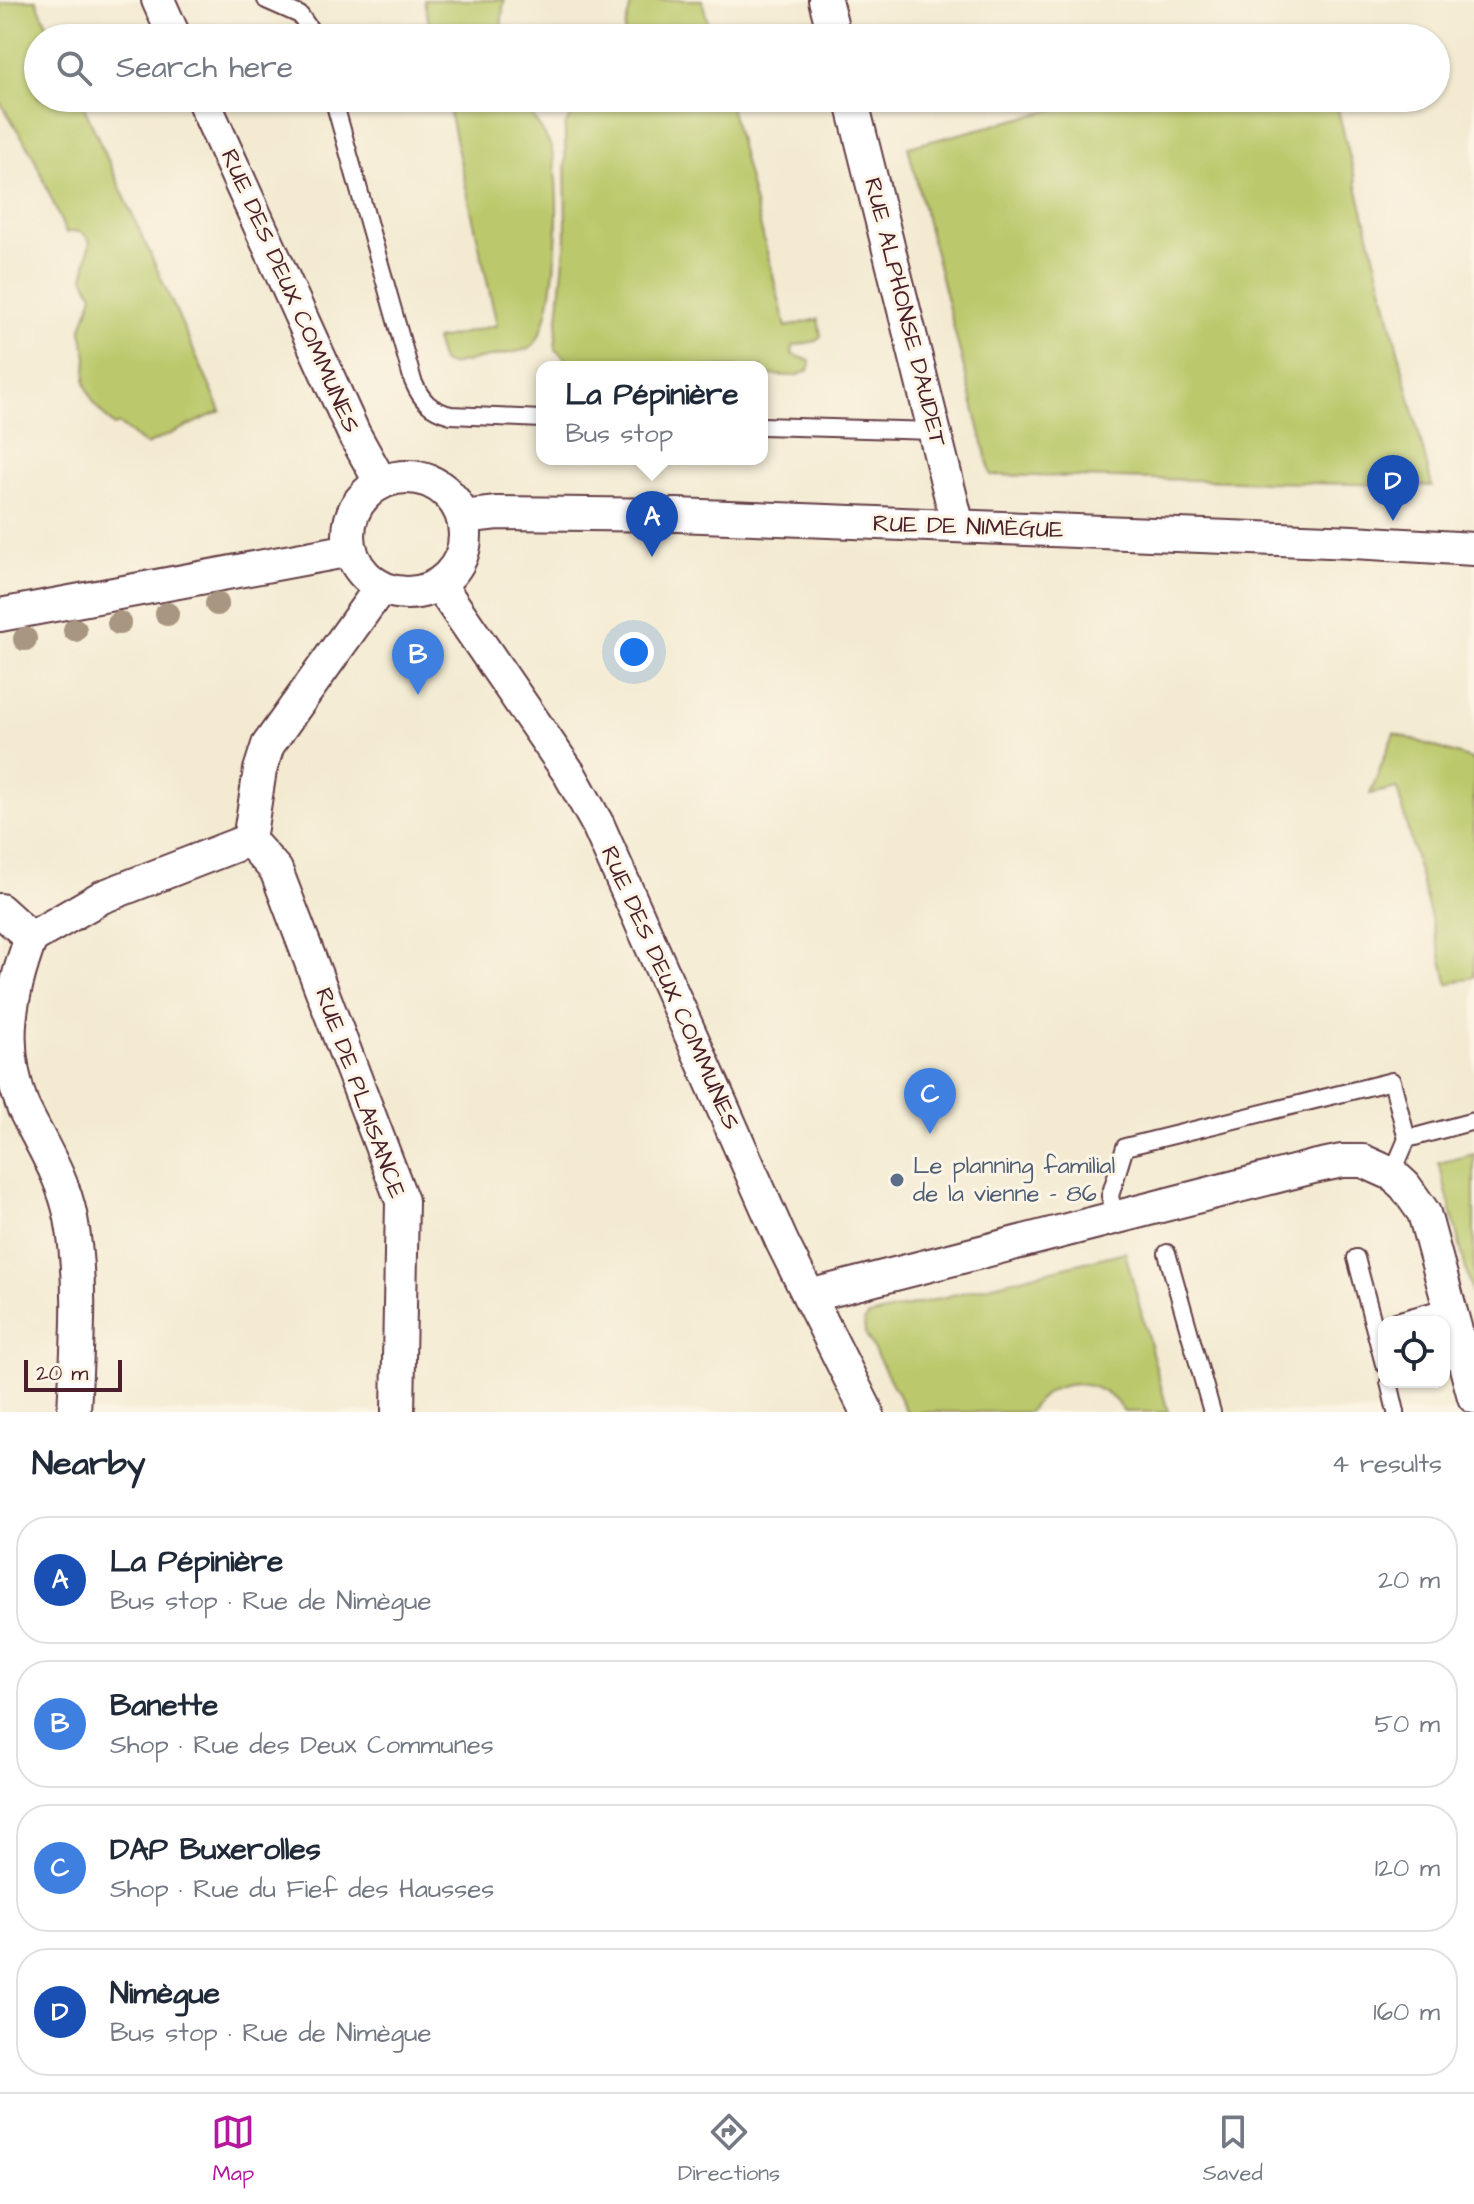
<!DOCTYPE html>
<html lang="en">
<head>
<meta charset="utf-8">
<style>
  :root { --surface:#fff; --page:#f2f2f3; --text:#1f2937; --muted:#747a83; --line:#e0e1e3; --accent:#b5179e }
  body { margin:0; font-family:"Architects Daughter",sans-serif; background:var(--page); color:var(--text) }
  .controls { position:absolute; right:24px; bottom:24px; display:grid; overflow:hidden; border-radius:16px; box-shadow:0 2px 6px #0004 }
  .controls button { width:72px; height:72px; display:grid; place-items:center; padding:0; border:0; border-bottom:2px solid var(--line); background:var(--surface); color:var(--text); font:40px sans-serif }
  .scale { position:absolute; left:24px; bottom:20px; width:98px; box-sizing:border-box; padding-left:8px; border:4px solid #4a1f2b; border-top:0; font-size:22px; line-height:28px; white-space:nowrap; color:#4a1f2b; -webkit-text-stroke:6px #fcf5e5; paint-order:stroke }
  .you { position:absolute; left:634px; top:652px; width:28px; height:28px; margin:-20px; border:6px solid #fff; border-radius:50%; background:#1a73e8; box-shadow:0 0 0 12px #1a73e833 }
  .badge { display:grid; place-items:center; width:52px; height:52px; border-radius:50%; background:var(--accent); color:#fff; font-size:26px; font-weight:700 }
  .pin { position:absolute; translate:-50% -66px; filter:drop-shadow(0 2px 4px #0008) }
  .pin::after { content:''; position:absolute; top:42px; width:28px; height:24px; background:inherit; clip-path:polygon(0 0,100% 0,50% 100%) }
  .popup { position:absolute; left:536px; top:361px; width:232px; height:104px; box-sizing:border-box; display:grid; place-content:center; border-radius:16px; background:var(--surface); filter:drop-shadow(0 2px 6px #0005); font-size:26px; white-space:nowrap; color:var(--muted) }
  .popup b { font-size:30px; color:var(--text) }
  .popup::after { content:''; position:absolute; left:50%; top:100%; margin-left:-16px; border:16px solid transparent; border-top-color:var(--surface) }
  .list { margin:0; padding:0; list-style:none }
  h2 { display:flex; justify-content:space-between; align-items:center; height:104px; margin:0; padding:0 32px; font-size:34px }
  h2 small { font-size:26px; font-weight:400; color:var(--muted) }
  .list li { display:grid; grid-template-columns:52px 1fr auto; gap:24px; align-items:center; box-sizing:border-box; height:128px; margin:0 16px 16px; padding:0 16px; border:2px solid var(--line); border-radius:32px }
  .list b { display:block; font-size:30px; white-space:nowrap }
  .list p { margin:0; font-size:26px; white-space:nowrap; color:var(--muted) }
  .list em { font-size:26px; font-style:normal; color:var(--muted) }
  .icon { flex:none; width:44px; height:44px; fill:none; stroke:currentColor; stroke-width:2; stroke-linecap:round; stroke-linejoin:round }
  .map { position:relative; flex:none; width:1474px; height:1412px; overflow:hidden }
  .search { position:absolute; background:var(--surface); box-shadow:0 2px 6px #0004; left:24px; right:24px; top:24px; height:88px; display:flex; align-items:center; gap:20px; box-sizing:border-box; padding:0 28px; border-radius:44px; color:var(--muted); font-size:30px }
  .sheet { height:680px; background:var(--surface) }
  nav { display:flex; justify-content:space-around; align-items:center; box-sizing:border-box; height:112px; border-top:2px solid var(--line); background:var(--surface); font-size:22px; color:var(--muted) }
  nav a { display:grid; justify-items:center; gap:4px }
  nav .on { color:var(--accent) }
  .map>svg:first-child { display:block }
  .green { fill:#bbc96c; stroke:#82744c; stroke-width:2 }
  .lines { fill:none; stroke-linecap:round; stroke-linejoin:round }
  .service-casing { stroke:#633d44; stroke-width:20 }
  .minor-casing { stroke:#633d44; stroke-width:36 }
  .service { stroke:#fff; stroke-width:16 }
  .minor { stroke:#fff; stroke-width:32 }
  .tree { fill:#a99680 }
  .service-dot { fill:#5c6f8a; stroke:#fcf5e5; stroke-width:3 }
  .labels { text-anchor:middle; dominant-baseline:central; stroke-width:6; stroke-linejoin:round; paint-order:stroke }
  .street-label { font-size:24px; fill:#4a1f2b; stroke:#fcf5e5 }
  .service-label { font-size:24px; fill:#4e5e75; stroke:#fcf5e5; text-anchor:start }
</style>
</head>
<body>
<div class="map">
<svg width="1474" height="1412" viewBox="0 0 1474 1412">
  <rect width="100%" height="100%" fill="#fcf5e5"/>
  <filter id="ink" filterUnits="userSpaceOnUse"><feTurbulence type="fractalNoise" baseFrequency=".0125" numOctaves="2"/><feDisplacementMap in="SourceGraphic" scale="16" xChannelSelector="R" yChannelSelector="G"/><feConvolveMatrix kernelMatrix="1 2 1 2 8 2 1 2 1" color-interpolation-filters="sRGB"/></filter>
  <filter id="wash" filterUnits="userSpaceOnUse"><feTurbulence type="fractalNoise" baseFrequency=".006" numOctaves="4" result="noise"/><feDisplacementMap in="SourceGraphic" scale="32" xChannelSelector="R" yChannelSelector="G"/><feGaussianBlur stdDeviation="1.8" result="paint"/><feColorMatrix in="noise" values="0 0 0 0 0 0 0 0 0 0 0 0 0 0 0 0 0 1.4 0 .05"/><feComposite in="paint" operator="in"/></filter>
  <g filter="url(#wash)">
    <rect width="100%" height="100%" fill="#f3ead1"/>
    <g class="green">
      <path d="M18,0h18l17,38h-15v60h42l141,313 -75,34 -27,-21 -5,2 -20,-22 -9,-21 2,-26 -6,-26 12,-36 -9,-18 6,-36c-7,-10 -12,-11 -24,-8l-34,-80 -32,-51v-98z"/>
      <path d="M424,0h80l-4,38h-68z"/>
      <path d="M632,0h70l10,38h-86l-2,-6z"/>
      <path d="M446,98h75c8,16 22,31 29,47 13,33 9,184 -21,204l-79,16 -8,-3 -7,-22 62,-15z"/>
      <path d="M594,98h134l58,229 32,-8 3,17 -5,5 -23,5 -1,8 18,7 -1,9 -13,6 -34,-1v-8h-187l-20,-18 11,-111 -1,-112 9,-16 8,-3z"/>
      <path d="M1100,98h235l97,388 -441,-11 -83,-328z"/>
      <path d="M1394,733l80,27v217l-26,7 -51,-196 -27,6z"/>
      <path d="M1474,1154v147l-35,-138z"/>
      <path d="M1125,1252l43,160h-44c-23,-37 -72,-37 -95,0h-122l-42,-79 -1,-12 5,-5z"/>
    </g>
  </g>
  <g filter="url(#ink)">
    <g class="lines">
      <defs>
        <g id="service">
          <path d="M266,0l34,15 16,23"/>
          <path d="M333,98l80,283c8,19 17,29 38,34l91,4"/>
          <path d="M762,426l172,5"/>
          <path d="M1392,1174l15,-35 67,-18"/>
          <path d="M1115,1217l-5,-21 15,-49 267,-66 15,58"/>
          <path d="M1167,1253l45,159"/>
          <path d="M1356,1258l28,106"/>
          <path d="M1393,1322l57,-16"/>
          <path d="M1389,1382l7,30"/>
        </g>
        <g id="minor">
          <path d="M158,0l17,38"/>
          <path d="M825,0l10,38"/>
          <path d="M202,98l152,336 27,49"/>
          <path d="M851,98l107,428"/>
          <circle cx="407" cy="535" r="58"/>
          <path d="M463,517l34,-4 180,2 676,27 121,7"/>
          <path d="M439,584l130,189 29,52 184,417 85,170"/>
          <path d="M0,615l351,-65"/>
          <path d="M249,840l27,30 126,331 -4,211"/>
          <path d="M0,910l31,28 71,-41 147,-57 11,-70 8,-25 113,-158"/>
          <path d="M31,938c-22,59 -31,109 -8,169 18,37 40,70 48,111 12,64 6,130 3,194"/>
          <path d="M809,1296l504,-129 29,-6h21l29,13 13,12 19,27 50,184"/>
        </g>
      </defs>
      <use href="#service" class="service-casing"/>
      <use href="#minor" class="minor-casing"/>
      <use href="#service" class="service"/>
      <use href="#minor" class="minor"/>
    </g>
    <g class="tree">
      <circle cx="217" cy="604" r="12"/>
      <circle cx="167" cy="614" r="12"/>
      <circle cx="119" cy="623" r="12"/>
      <circle cx="75" cy="630" r="12"/>
      <circle cx="25" cy="639" r="12"/>
    </g>
  </g>
  <circle class="service-dot" cx="897" cy="1180" r="8"/>
  <g class="labels">
    <g class="street-label">
      <text transform="translate(290 291) rotate(66)">RUE DES DEUX COMMUNES</text>
      <text transform="translate(905 312) rotate(76)">RUE ALPHONSE DAUDET</text>
      <text transform="translate(968 527) rotate(2)">RUE DE NIMÈGUE</text>
      <text transform="translate(670 988) rotate(66)">RUE DES DEUX COMMUNES</text>
      <text transform="translate(360 1093) rotate(70)">RUE DE PLAISANCE</text>
    </g>
    <g class="service-label">
      <text x="913" y="1166">Le planning familial<tspan x="913" dy="28">de la vienne - 86</tspan></text>
    </g>
  </g>
</svg>
<div class="controls">
<button><svg class="icon" aria-label="locate" viewBox="0 0 24 24"><circle cx="12" cy="12" r="6"/><path d="M12 2v4M12 18v4M2 12h4M18 12h4"/></svg></button>
</div>
<div class="scale">20 m</div>
<div class="you"></div>
<div class="pin badge" style="left:652px;top:557px;background:#1a4fb4">A</div>
<div class="popup"><b>La Pépinière</b>Bus stop</div>
<div class="pin badge" style="left:418px;top:695px;background:#3f7fe0">B</div>
<div class="pin badge" style="left:930px;top:1134px;background:#3f7fe0">C</div>
<div class="pin badge" style="left:1393px;top:521px;background:#1a4fb4">D</div>
<div class="search"><svg class="icon" aria-label="search" viewBox="0 0 24 24"><circle cx="10" cy="10" r="6"/><path d="M15 15l6 6"/></svg>Search here</div>
</div>
<section class="sheet">
<h2>Nearby<small>4 results</small></h2>
<ul class="list">
<li><span class="badge" style="background:#1a4fb4">A</span><div><b>La Pépinière</b><p>Bus stop · Rue de Nimègue</p></div><em>20 m</em></li>
<li><span class="badge" style="background:#3f7fe0">B</span><div><b>Banette</b><p>Shop · Rue des Deux Communes</p></div><em>50 m</em></li>
<li><span class="badge" style="background:#3f7fe0">C</span><div><b>DAP Buxerolles</b><p>Shop · Rue du Fief des Hausses</p></div><em>120 m</em></li>
<li><span class="badge" style="background:#1a4fb4">D</span><div><b>Nimègue</b><p>Bus stop · Rue de Nimègue</p></div><em>160 m</em></li>
</ul>
</section>
<nav>
<a class="on"><svg class="icon" aria-label="map" viewBox="0 0 24 24"><path d="M3 6l6-2 6 2 6-2v14l-6 2-6-2-6 2zM9 4v14M15 6v14"/></svg>Map</a>
<a><svg class="icon" aria-label="directions" viewBox="0 0 24 24"><path d="M12 3l9 9-9 9-9-9zM9 14v-3h6M13 9l2 2-2 2"/></svg>Directions</a>
<a><svg class="icon" aria-label="saved" viewBox="0 0 24 24"><path d="M7 4h10v16l-5-4-5 4z"/></svg>Saved</a>
</nav>
</body>
</html>
